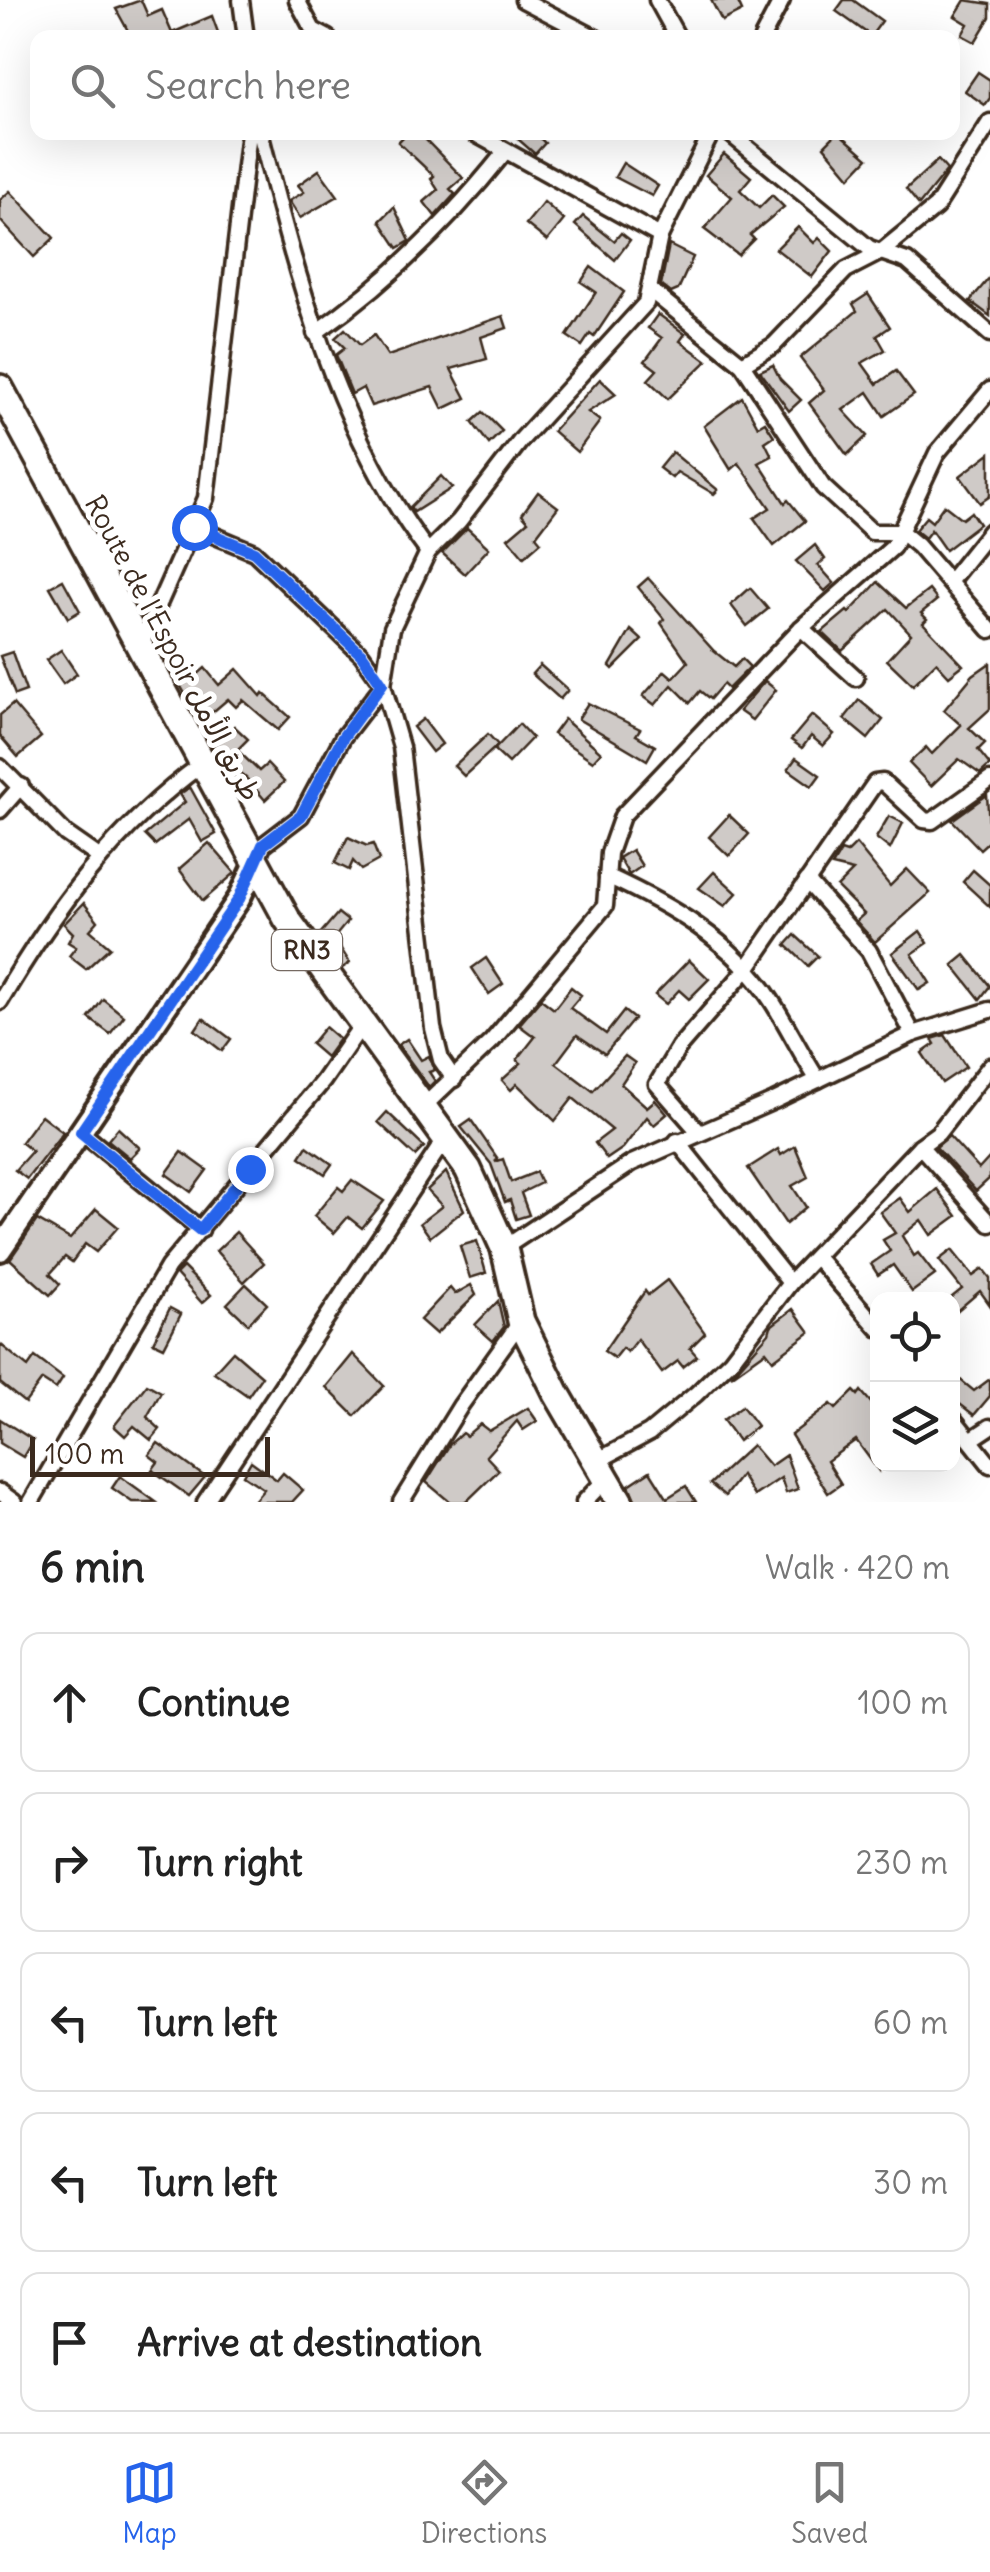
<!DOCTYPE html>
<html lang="en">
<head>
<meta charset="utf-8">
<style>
  :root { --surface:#fff; --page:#f6f6f6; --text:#222; --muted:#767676; --line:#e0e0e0; --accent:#2563eb }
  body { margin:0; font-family:Delius,"Playpen Sans Arabic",sans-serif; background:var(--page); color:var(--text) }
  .controls { position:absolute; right:30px; bottom:30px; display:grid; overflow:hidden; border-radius:20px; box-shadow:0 10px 40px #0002 }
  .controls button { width:90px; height:90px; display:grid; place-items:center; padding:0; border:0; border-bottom:2px solid var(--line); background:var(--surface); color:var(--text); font:50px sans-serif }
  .scale { position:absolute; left:30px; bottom:25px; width:240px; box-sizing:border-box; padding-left:10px; border:5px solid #3b2a1e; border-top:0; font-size:28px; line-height:35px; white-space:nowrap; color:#3b2a1e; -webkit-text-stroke:8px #fff; paint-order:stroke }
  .stop { position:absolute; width:30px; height:30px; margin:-22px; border:8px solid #2563eb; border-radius:50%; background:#fff }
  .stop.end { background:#2563eb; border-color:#fff; box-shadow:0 2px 10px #0008 }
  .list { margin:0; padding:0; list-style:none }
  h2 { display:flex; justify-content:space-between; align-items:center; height:130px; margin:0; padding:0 40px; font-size:42px }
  h2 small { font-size:32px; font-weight:400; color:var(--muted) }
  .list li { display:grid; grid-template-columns:65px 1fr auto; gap:30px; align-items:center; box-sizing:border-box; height:140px; margin:0 20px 20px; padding:0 20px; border:2px solid var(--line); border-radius:20px }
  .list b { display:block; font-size:38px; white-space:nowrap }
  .list em { font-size:32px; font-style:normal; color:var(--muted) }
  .icon { flex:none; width:55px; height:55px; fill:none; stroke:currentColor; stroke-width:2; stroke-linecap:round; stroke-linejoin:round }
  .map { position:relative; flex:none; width:990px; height:1502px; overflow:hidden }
  .search { position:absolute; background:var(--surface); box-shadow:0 10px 40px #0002; left:30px; right:30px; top:30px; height:110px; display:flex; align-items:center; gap:25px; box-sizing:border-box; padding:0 35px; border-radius:20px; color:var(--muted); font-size:38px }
  .sheet { height:930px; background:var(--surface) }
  nav { display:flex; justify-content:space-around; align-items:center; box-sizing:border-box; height:140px; border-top:2px solid var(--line); background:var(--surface); font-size:28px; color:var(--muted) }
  nav a { display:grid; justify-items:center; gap:5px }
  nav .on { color:var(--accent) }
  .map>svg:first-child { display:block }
  .building { fill:#cfcac7; stroke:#3b2a1e; stroke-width:2.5 }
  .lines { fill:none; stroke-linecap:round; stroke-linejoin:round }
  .street-casing { stroke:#3b2a1e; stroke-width:21 }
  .secondary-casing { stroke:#3b2a1e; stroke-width:28 }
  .highway-casing { stroke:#3b2a1e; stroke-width:32 }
  .street { stroke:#fff; stroke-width:14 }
  .secondary { stroke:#fff; stroke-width:20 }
  .highway { stroke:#fff; stroke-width:25 }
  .route { stroke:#2563eb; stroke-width:12 }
  .labels { text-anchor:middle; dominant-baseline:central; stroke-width:10; stroke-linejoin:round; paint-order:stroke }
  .shield { fill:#fff; stroke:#766a62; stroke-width:2.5 }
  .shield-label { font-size:25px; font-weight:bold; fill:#3b2a1e }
  .street-label { font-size:28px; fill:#3b2a1e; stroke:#fff }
</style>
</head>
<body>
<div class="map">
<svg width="990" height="1502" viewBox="0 0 990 1502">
  <rect width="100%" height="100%" fill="#fff"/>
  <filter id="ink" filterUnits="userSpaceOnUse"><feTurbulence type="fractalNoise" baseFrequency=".01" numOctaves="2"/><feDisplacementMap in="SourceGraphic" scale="20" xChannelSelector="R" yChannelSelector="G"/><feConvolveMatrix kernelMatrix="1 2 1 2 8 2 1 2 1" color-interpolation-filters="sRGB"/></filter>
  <g filter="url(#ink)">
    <g class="building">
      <path d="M141,0l7,16 14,-6 10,23 40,-17 8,22h-88l-16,-29z"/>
      <path d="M711,0h26l5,11 -20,10z"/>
      <path d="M844,0h9l29,21 -11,15 -35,-25z"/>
      <path d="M965,0l25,4v13l-15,25 -13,-7 6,-11 -13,-8z"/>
      <path d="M978,72l12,8v18l-5,7 -20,-14z"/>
      <path d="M408,132h10l45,46 -13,11 5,5 -20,22 -11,-14 14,-12 -7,-11 3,-3 -36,-34z"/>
      <path d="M510,132h24l11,11 -10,11z"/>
      <path d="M838,132l30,26 -18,19 -26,-31z"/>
      <path d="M724,154l27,23 -11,13 19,18 13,-13 12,12 -34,28 4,4 -16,16 -34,-26 28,-32 -26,-22z"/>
      <path d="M938,160l9,10 -28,35 -13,-16z"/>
      <path d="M623,163l35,23 -6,10 -37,-19z"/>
      <path d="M319,170l19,26 -38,22 -11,-17 15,-9 -6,-7z"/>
      <path d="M10,191l44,47 -20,19 -34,-37v-20z"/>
      <path d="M544,202l20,18 -17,21 -21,-17z"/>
      <path d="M394,207l16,34 -12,7 -18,-27z"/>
      <path d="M583,216l31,25 7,-8 9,7 -15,20 -40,-35z"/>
      <path d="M798,227l16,16 5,-5 13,13 -20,26 -36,-28z"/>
      <path d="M669,245l24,12 -15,33 -7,3 -10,-8z"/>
      <path d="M591,267l33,25 -30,45 -4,-3 -8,12 -15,-10 29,-44 -15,-10z"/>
      <path d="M990,277v39l-20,-15z"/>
      <path d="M868,294l22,33 -13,9 8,14 -23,13 15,21 19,-13 18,24 -30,21 -16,-24 -25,18 24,26 -20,19 -38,-52 15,-13 -24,-32 57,-47 -4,-7z"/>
      <path d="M658,314l27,20 -5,7 27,20 -39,38 -20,-19 9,-10 -12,-9 17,-23 -14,-10z"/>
      <path d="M503,316l4,12 -26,9 6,22 -36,10 15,29 -23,11 -11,-22 -61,19 -8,-18 -11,6 -16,-39 9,-7 -10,-10 10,-9 15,16 14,-10 14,21z"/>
      <path d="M773,365l7,14 21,21 -12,11 -29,-40z"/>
      <path d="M600,379l16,15 -28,18 12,9 -23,31 -24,-21z"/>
      <path d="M742,397l16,29 7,-4 9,14 -9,6 7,14 -13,7 26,40 3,-3 17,21 -31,25 -20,-28 16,-10 -31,-45 -8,7 -27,-44z"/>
      <path d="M483,412l19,19 -13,13 -17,-22z"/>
      <path d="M672,452l46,38 -4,4 -37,-22 -5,6 -13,-10z"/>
      <path d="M990,453v43l-10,7 -20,-27z"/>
      <path d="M441,476l11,12 -38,24 -4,-5z"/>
      <path d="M538,492l20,15 -22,29 5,6 -17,15 -16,-19 20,-17 -6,-7z"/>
      <path d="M944,505l18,14 9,-7 8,12 -34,26 -14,-20 -6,8 -10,-8 11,-13 6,5z"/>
      <path d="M467,528l22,20 -24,26 -23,-21z"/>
      <path d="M815,545l10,14 -7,6 16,18 -9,8 -29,-30z"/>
      <path d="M648,578l66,73 20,16 8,-8 8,8 -22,22 -5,-5 -13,15 -10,-8 -10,12 -18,-18 -17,20 -12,-9 22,-25 8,7 15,-16 -27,-39 3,-4 -26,-32z"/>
      <path d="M63,580l17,31 -12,7 -18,-31z"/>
      <path d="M878,582l28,26 23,-18 8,10 -16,13 6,6 -4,4 40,42 -14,11 -13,-14 -23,23 -26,-25 24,-26 -23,-25 -46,42 -20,-19 25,-21 2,2z"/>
      <path d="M750,588l18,21 -21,17 -16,-21z"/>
      <path d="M631,630l11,10 -29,29 -3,-3z"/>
      <path d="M167,640l29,36 9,-8 14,17 18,-16 24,27 2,-3 27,24 -12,13 -35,-30 -7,7 -8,-8 -27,23 -43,-76z"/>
      <path d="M61,650l16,24 -14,10 -17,-24z"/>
      <path d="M12,652l14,39 -11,4 -15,-39z"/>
      <path d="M990,663v46l-21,19 16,15 -7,7 12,15 -10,9 -21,-15 -28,27 -22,-23 17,-16 6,7 29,-29 -17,-15 29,-35z"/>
      <path d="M540,665l28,25 -8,9 -28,-25z"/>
      <path d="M765,681l11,9 -24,30 -13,-9z"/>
      <path d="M859,700l24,20 -15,19 -24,-20z"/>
      <path d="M588,703l52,26 -4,6 19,11 -8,14 -69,-41z"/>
      <path d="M13,704l28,33 -23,20 -18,-21v-21z"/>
      <path d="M812,715l22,19 -11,12 -12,-10 -9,12 -11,-8z"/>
      <path d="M423,719l19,25 -10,8 -19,-25z"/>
      <path d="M564,719l37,33 -8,9 -40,-27z"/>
      <path d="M519,724l13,14 -24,25 -14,-13z"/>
      <path d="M234,726l14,13 -11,11 22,21 8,-7 17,18 -19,18 -18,-21 -7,-6 -4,4 -15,-15 -9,-16z"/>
      <path d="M488,734l10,11 -34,31 -10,-10z"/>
      <path d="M796,758l24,17 -8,11 -24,-17z"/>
      <path d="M190,787l26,47 -14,8 -13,-23 -34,26 -10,-10 40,-33 -5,-8z"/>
      <path d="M987,795l3,45 -10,9 -28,-29z"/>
      <path d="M729,815l20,19 -20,22 -20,-19z"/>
      <path d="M889,816l14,7 -13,26 -14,-11z"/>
      <path d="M348,837l19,9 6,-2 6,16 -18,10 -8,-9 -4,9 -14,-7z"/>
      <path d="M209,843l26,30 -32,28 -24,-32z"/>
      <path d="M856,844l34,42 17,-17 23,24 -55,49 -19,-21 8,-7 -27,-27 16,-16 -21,-5 9,-15 6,2z"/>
      <path d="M632,850l10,16 -13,9 -10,-17z"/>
      <path d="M973,870l17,15v22l-27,-25z"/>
      <path d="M714,872l23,21 -12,13 -26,-18z"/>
      <path d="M84,903l14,18 -8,9 20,17 -24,22 -17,-13 7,-9 -8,-5 5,-9 -9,-9z"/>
      <path d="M338,913l10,8 -14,17 16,25 -8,5 -23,-33z"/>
      <path d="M920,931l8,12 -16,11 18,29 -11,7 -27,-37z"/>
      <path d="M795,935l23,21 -10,10 -22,-21z"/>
      <path d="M965,955l25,31 -10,13 -27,-34z"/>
      <path d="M486,958l17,26 -14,10 -17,-26z"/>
      <path d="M689,960l20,19 -20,20 -10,-9 -13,14 -11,-9z"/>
      <path d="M571,987l10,8 -11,13 36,26 18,-23 10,8 -29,35 -28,-19 -21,28 37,28 32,-35 10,7 -14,21 26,23 8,-7 12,14 -13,11 -7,-8 -24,31 -16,11 -12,-16 17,-13 -39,-32 -18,23 -38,-37 -6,6 -9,-10 19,-17 -4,-3 18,-23 -16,-12 22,-26 13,10z"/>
      <path d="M103,999l21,17 -14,18 -21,-16z"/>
      <path d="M203,1018l28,21 -9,12 -27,-21z"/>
      <path d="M325,1027l14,12 -13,18 -15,-13z"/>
      <path d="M945,1035l21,32 -24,16 -20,-30 13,-9 -3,-5z"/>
      <path d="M407,1039l14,21 8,-4 6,14 -6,2 6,9 -6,6 -31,-42z"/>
      <path d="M387,1112l37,35 -9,9 -37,-34z"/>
      <path d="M41,1115l22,17 -36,47 -12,-9 17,-19 -11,-9z"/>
      <path d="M471,1120l27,39 -3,3 8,-3 8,23 25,-10 5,11 -20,10 8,22 -13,4 -6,-19 -5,2 -14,-38 -30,-37z"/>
      <path d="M118,1128l22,20 -10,10 -22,-18z"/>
      <path d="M949,1136l30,33 11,-12v21l-14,13 -40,-44z"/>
      <path d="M307,1146l25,18 -7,10 -25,-17z"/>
      <path d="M795,1146l13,31 -16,9 14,21 -20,17 -38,-56 30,-19 3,6z"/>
      <path d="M182,1152l25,18 -16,22 -25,-18z"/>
      <path d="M446,1172l18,38 -34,27 -10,-14 22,-17 -15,-16z"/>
      <path d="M352,1180l32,21 -22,27 -14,-11 -14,16 -20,-17 24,-29 5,4z"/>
      <path d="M937,1189l20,27 -26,19 -10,-15 -19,16 12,20 4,-3 17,22 -23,17 -19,-27 -15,10 -7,-11 19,-13 -7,-11 12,-7 -15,-21 20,-14 10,14z"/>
      <path d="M96,1209l22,18 -22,25 -11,-8 -13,18 -7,-5 -15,17 10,10 -10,11 -40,-36 27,-39 33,19z"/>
      <path d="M236,1232l28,31 -20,19 -28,-31z"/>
      <path d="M477,1241l9,32 -16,5 -10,-32z"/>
      <path d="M952,1250l21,26 10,-7 7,9v27l-10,-14 -28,24v-18l10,-8 -23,-29z"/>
      <path d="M183,1267l28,28 -9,8 -26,-29z"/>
      <path d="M667,1280l38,53 -15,15 7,8 -14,11 -5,-6 -16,12 -25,-34 -10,13 -5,-4 -8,10 -10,-7 41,-60 3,4z"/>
      <path d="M246,1284l21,20 -19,20 -21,-20z"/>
      <path d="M471,1285l5,10 -40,39 -16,-14 30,-32 5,6z"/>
      <path d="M498,1301l6,26 -11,14 -18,-16z"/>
      <path d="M170,1308l11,6 -17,33 -11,-5z"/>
      <path d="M793,1309l17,23 -37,28 -7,-9 -35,25 38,-43 2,-7z"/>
      <path d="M0,1344l28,23 7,-10 28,21 -7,11 -14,-9 -17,23 -25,-20z"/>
      <path d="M233,1351l29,25 -14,20 -34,-24z"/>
      <path d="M353,1354l31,32 -29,30 -29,-29z"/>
      <path d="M952,1373l22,18 16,-12v17l-16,19 -22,-17z"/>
      <path d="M147,1384l14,8 -14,25 13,12 -9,11 -17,-14 -9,10 -11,-10z"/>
      <path d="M854,1391l4,4 3,-4 17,20v59l-22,-30 -29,21 14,23 -13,9 -37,-58 40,-31 5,5z"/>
      <path d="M742,1406l15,20 -19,15 -15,-21z"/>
      <path d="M528,1408l9,13 -14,9 -6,-9 -31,35 13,14 -33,32h-16l-24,-20 24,-38 12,-11 4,3 14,-12 9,7z"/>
      <path d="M0,1419l33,21 -10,17 -23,-14z"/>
      <path d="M158,1443l47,34 -16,19 -37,-26 6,-8 -9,-7z"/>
      <path d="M752,1445l18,21 16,-11 12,34 -12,4 -5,-15 -27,18 -13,-21 -16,21 -15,-12z"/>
      <path d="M251,1461l26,19 6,-7 20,17 -11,12h-39l11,-13 -21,-14z"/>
      <path d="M650,1471l17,27 19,-12 10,16h-60l-7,-17z"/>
      <path d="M120,1476l36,26h-24l-20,-14z"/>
    </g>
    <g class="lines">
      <defs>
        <g id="street">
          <path d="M241,0l5,38"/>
          <path d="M297,0l16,30 15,8"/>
          <path d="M523,0l73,38"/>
          <path d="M657,0l21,38"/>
          <path d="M762,38l20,-38"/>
          <path d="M260,132c37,146 76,298 168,420"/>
          <path d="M472,132l188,104"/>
          <path d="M728,132l141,116 38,13 83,73"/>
          <path d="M650,290l92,74 81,123 49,45h29l17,14 72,84"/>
          <path d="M315,333c73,-51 134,-111 189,-180"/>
          <path d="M742,364l32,-19 72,-75 35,-18 55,-45 54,-85"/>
          <path d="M194,527l60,25 108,103 21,30 18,62 32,281 8,32 13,19"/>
          <path d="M950,581l40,-50"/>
          <path d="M801,628l55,50"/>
          <path d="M139,649l67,-151 43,-366"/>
          <path d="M0,767l66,67 33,23"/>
          <path d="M0,810l21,-24"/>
          <path d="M255,864l8,-19 38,-29 42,-79 40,-52 9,-57 36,-76 31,-31 63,-82 124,-136 14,-67 52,-104"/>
          <path d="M607,876c63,29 125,64 164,124 17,26 30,54 47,80"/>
          <path d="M807,881l62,70 44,83"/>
          <path d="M0,1002c54,-92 115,-175 202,-238"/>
          <path d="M425,1105l67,-64 113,-135 4,-53 13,-37 179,-188 92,-81 44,-94 53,-63"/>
          <path d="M81,1132l120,98"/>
          <path d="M699,1132l-42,-48 22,-37 67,-77 129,-187 8,-1 41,38 8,1 58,-41"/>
          <path d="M677,1141l113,142"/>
          <path d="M920,1146l70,78"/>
          <path d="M504,1248l128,-85 142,-62 139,-67 77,-24"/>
          <path d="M817,1258l61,70"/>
          <path d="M952,1417l38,48"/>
          <path d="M972,1439l18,-12"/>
          <path d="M597,1461l52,-28 47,-39 35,-34 59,-77 130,-137 18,-13 52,-67"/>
          <path d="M0,1492l14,10"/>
          <path d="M31,1502l137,-235 155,-186 38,-55"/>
          <path d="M205,1502l242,-366"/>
          <path d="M401,1502l60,-97 60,-84"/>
          <path d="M584,1502l23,-24"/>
        </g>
        <path id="secondary" d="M0,1250l239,-351 16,-34"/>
        <path id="highway" d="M0,388l287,531 181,250 36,79 17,73 36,73 63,108"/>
      </defs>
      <use href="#street" class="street-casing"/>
      <use href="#secondary" class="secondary-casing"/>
      <use href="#highway" class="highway-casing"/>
      <use href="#street" class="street"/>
      <use href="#secondary" class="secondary"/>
      <use href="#highway" class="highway"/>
    </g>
  </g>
  <g class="lines" filter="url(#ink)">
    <path class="route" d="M194,527l60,25 108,103 20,29 -39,53 -42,79 -38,29 -24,54 -158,233 119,98 50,-61"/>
  </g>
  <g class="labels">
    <rect class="shield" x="272" y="930" width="70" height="40" rx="8"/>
    <g class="shield-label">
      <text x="307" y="950">RN3</text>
    </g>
    <g class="street-label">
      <text transform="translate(173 648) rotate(62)">Route de l’Espoir طريق الأمل</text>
    </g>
  </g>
</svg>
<div class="controls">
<button><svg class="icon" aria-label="locate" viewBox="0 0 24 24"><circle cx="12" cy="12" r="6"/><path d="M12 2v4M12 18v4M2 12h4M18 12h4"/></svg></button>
<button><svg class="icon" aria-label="layers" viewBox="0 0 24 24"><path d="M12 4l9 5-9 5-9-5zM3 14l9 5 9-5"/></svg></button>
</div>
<div class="scale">100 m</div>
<div class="stop" style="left:194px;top:527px"></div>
<div class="stop end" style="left:250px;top:1169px"></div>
<div class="search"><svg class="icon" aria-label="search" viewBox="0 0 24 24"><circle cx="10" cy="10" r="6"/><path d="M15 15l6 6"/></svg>Search here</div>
</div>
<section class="sheet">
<h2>6 min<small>Walk · 420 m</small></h2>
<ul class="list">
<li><svg class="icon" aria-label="ahead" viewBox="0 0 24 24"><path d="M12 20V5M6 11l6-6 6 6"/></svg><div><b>Continue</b></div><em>100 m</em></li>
<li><svg class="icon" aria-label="right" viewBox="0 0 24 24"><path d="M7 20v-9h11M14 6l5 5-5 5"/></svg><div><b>Turn right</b></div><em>230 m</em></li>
<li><svg class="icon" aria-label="left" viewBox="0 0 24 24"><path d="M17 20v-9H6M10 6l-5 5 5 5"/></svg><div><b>Turn left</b></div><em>60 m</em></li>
<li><svg class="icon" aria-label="left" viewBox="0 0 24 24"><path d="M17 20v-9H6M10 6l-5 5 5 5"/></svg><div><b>Turn left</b></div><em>30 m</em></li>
<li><svg class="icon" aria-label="arrive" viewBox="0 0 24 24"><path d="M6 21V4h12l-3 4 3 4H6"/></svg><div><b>Arrive at destination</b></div></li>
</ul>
</section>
<nav>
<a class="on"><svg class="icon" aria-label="map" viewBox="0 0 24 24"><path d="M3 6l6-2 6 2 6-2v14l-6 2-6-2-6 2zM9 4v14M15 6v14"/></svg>Map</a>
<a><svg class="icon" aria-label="directions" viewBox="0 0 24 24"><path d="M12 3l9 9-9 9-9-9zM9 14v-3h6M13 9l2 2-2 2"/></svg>Directions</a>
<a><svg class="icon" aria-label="saved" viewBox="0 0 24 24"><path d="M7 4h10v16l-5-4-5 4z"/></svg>Saved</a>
</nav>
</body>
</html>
